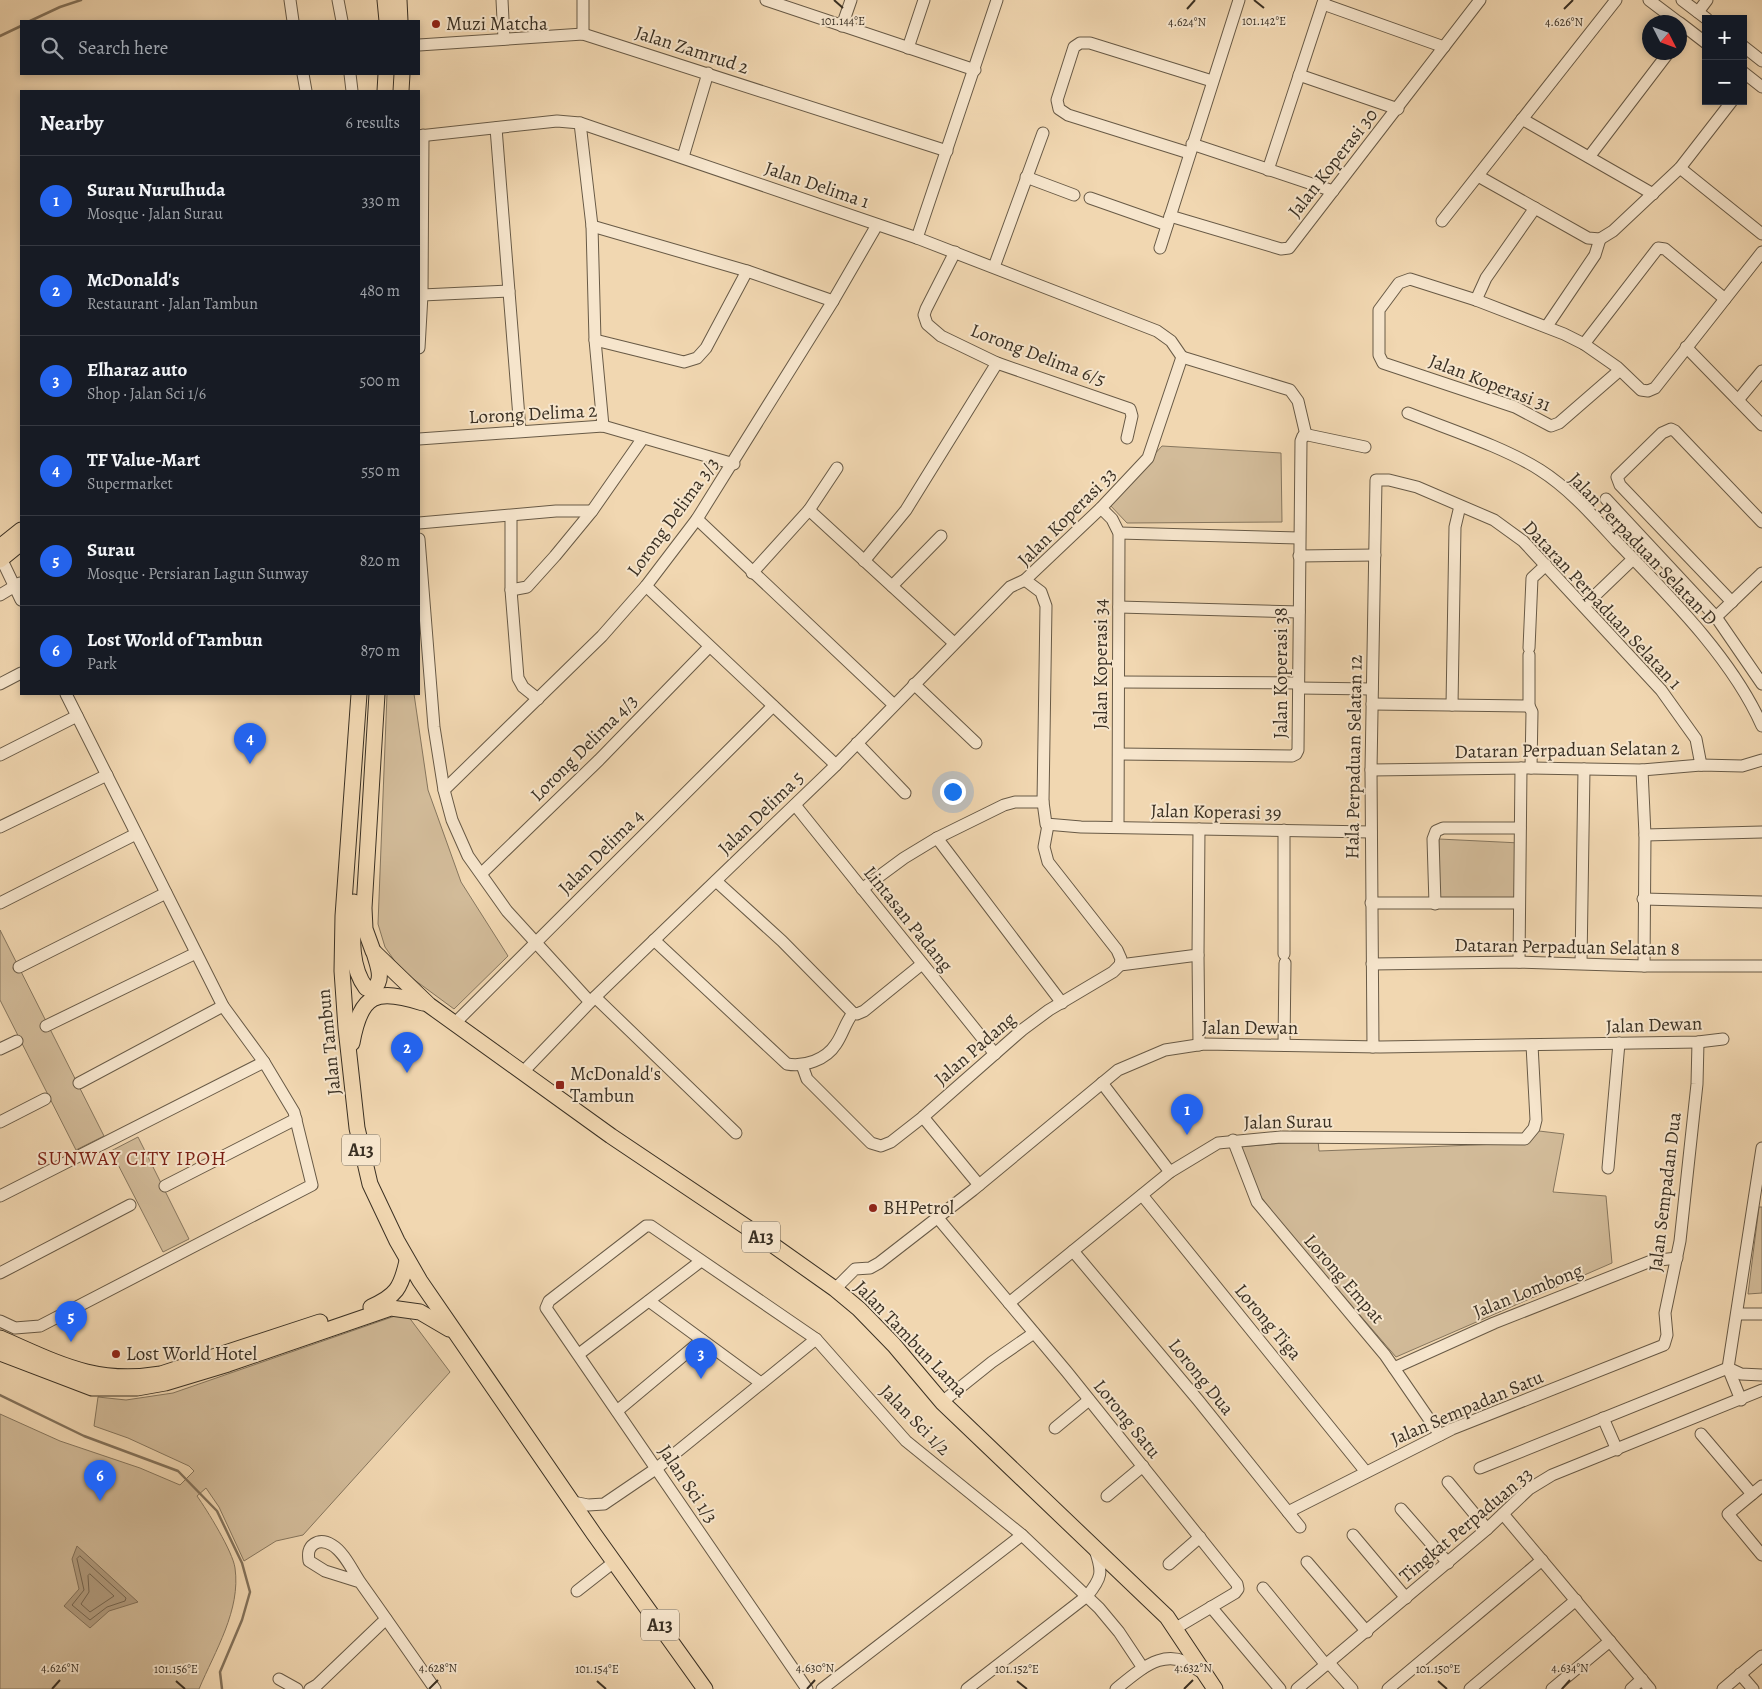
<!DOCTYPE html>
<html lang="en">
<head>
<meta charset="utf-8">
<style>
  :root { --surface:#171b24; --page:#20242c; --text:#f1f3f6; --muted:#9ea1a6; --line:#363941; --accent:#2563eb }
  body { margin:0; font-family:Alegreya,serif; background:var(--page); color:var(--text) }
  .controls { position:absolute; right:15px; top:15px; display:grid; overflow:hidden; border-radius:0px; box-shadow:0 2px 8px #0003 }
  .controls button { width:45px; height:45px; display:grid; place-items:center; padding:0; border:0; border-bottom:1px solid var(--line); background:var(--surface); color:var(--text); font:25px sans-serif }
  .compass { position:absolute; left:1642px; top:15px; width:45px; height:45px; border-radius:50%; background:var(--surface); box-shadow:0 2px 8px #0003; rotate:132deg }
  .you { position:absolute; left:952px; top:791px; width:18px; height:18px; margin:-12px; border:4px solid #fff; border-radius:50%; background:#1a73e8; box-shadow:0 0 0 8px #1a73e833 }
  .badge { display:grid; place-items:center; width:32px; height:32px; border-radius:50%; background:var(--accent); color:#fff; font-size:16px; font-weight:700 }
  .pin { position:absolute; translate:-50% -41px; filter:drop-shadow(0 1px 2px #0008) }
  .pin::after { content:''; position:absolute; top:26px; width:18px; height:15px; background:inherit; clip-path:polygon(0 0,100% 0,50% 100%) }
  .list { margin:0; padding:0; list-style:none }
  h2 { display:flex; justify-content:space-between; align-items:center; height:65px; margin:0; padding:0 20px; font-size:21px }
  h2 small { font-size:16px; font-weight:400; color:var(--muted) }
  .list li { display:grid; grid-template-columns:32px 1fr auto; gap:15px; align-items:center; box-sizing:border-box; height:90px; padding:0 20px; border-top:1px solid var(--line) }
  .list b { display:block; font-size:19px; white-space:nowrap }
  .list p { margin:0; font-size:16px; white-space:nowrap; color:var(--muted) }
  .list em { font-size:16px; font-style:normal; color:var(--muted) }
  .icon { flex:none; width:28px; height:28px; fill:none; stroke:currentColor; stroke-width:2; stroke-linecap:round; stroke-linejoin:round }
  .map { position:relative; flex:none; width:1762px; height:1689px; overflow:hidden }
  .search { position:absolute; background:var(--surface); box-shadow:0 2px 8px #0003; left:20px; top:20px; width:400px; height:55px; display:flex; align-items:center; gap:12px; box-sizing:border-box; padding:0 18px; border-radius:0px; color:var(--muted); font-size:19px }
  .panel { position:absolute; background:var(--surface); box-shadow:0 2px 8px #0003; left:20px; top:90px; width:400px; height:605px; border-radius:0px }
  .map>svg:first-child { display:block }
  .green { fill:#d2bb99; stroke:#86765e }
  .water { fill:#b39e81; stroke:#83725b }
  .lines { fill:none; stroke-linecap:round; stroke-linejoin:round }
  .shore { stroke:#766752; stroke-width:1 }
  .stream { stroke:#83725b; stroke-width:2.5 }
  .minor-casing { stroke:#685a46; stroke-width:13 }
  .major-casing { stroke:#3a3023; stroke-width:17 }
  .minor { stroke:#f6e5cc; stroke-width:11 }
  .major { stroke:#f1d7b1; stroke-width:15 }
  .ticks { fill:none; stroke:#3a3023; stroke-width:2 }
  .poi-dot { fill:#8f2418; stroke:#f6e5cc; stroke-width:2 }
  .labels { text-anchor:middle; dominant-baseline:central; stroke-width:4; stroke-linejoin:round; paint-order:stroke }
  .shield { fill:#f6e5cc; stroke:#726656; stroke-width:1 }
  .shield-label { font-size:18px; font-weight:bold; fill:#3a3023 }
  .poi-label { font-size:19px; fill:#3a3023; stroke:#f6e5cc; text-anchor:start }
  .street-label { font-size:19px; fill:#3a3023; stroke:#f6e5cc }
  .neighbourhood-label { font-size:20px; letter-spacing:1px; fill:#7a1f14; stroke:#f6e5cc }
  .ticks-label { font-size:12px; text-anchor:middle; fill:#3a3023; stroke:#f6e5cc; stroke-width:4; stroke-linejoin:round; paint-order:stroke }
</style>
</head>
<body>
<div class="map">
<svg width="1762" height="1689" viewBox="0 0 1762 1689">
  <rect width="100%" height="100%" fill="#f1d7b1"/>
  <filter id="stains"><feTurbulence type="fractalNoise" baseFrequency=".004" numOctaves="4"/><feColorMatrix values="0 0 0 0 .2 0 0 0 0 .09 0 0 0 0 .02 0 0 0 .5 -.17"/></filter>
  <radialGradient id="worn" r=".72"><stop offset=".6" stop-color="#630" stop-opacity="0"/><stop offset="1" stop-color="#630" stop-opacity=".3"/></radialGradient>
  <g class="green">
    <path d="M1162,446l119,7 1,69 -155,1 -18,-19z"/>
    <path d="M387,694h27l14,96 33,92 47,74 -54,53 -53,-39 -16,-23 -7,-23z"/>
    <path d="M1439,839l81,4 -2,59 -80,-1z"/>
    <path d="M0,930l104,206 -28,14 -76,-150z"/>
    <path d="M1539,1131l25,3 -11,58 53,4 6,67 -216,94 -123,-143 -18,-26 -16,-41 79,-7 1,11 206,-8z"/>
    <path d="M138,1137l51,102 -26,13 -52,-101z"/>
    <path d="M1759,1207h3v86l-14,1z"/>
    <path d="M395,1316h13l42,56 -147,163 -27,6 -32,20 -25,-54 -13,-19 -9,8c10,14 36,56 38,72 6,42 -20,83 -36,121h-199v-275l60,27 80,27 40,17 14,-14 -5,-5 -61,-28 -34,-12 4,-29 28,3 47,-7z"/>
  </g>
  <path class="water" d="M77,1546l61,56 -29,9 -19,17 -26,-22 15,-17 -7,-30z"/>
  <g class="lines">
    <g class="shore">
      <path d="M80,1556l46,42 -1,3 -18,6 -17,13 -18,-15 12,-15 -7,-31z"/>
      <path d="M90,1574l24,22 -24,16 -9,-8 8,-12 -1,-16z"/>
    </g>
    <g class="stream">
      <path d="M30,21l30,-14 21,-7"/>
      <path d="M0,36l21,-10"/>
      <path d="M0,1395l84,41 94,35 39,40 25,52 8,29 -8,28 -22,52 2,17"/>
    </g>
    <defs>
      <g id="minor">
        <path d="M290,0l3,21"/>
        <path d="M338,0l4,21"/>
        <path d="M502,0l2,39"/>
        <path d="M583,0v34"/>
        <path d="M766,0l209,70"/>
        <path d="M1649,0l29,22"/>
        <path d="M1682,0l25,19"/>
        <path d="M1323,4l121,43"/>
        <path d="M1698,12l9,-12"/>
        <path d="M1680,23l26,20"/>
        <path d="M842,26l9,-26"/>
        <path d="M419,45l164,-11 364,117"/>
        <path d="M1743,46l19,15"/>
        <path d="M908,48l16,-48"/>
        <path d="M1743,72l19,15"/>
        <path d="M303,74l3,17"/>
        <path d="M350,74l2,17"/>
        <path d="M1299,75l99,34"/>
        <path d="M1522,119l131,75"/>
        <path d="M580,123l12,103 3,114 8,86"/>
        <path d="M496,128l24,302"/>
        <path d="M419,136l138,-15 23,2 337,115 240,93 14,10 11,16"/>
        <path d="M1192,144l141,47"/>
        <path d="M1189,153l-121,-38 -9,-6 -2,-9 17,-53 6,-4h10l122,38"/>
        <path d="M683,157l25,-84"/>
        <path d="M1589,157l80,-105"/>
        <path d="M1680,168l82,66"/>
        <path d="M1268,170l56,-170"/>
        <path d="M1478,176l110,62 12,1 13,-8 67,-63 52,-67"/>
        <path d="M1026,177l48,18"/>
        <path d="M1090,198l77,27"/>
        <path d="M1170,216l111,33 8,-1 191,-248"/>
        <path d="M1442,221l174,-221"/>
        <path d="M592,226l155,45 86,30"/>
        <path d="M917,238l80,-238"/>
        <path d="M1160,248l79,-248"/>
        <path d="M955,252l-29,57 -2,6 3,9 14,12 56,27 133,46 2,7 -5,22"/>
        <path d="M994,267l49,-134"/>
        <path d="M422,295l87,-4"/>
        <path d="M1476,300l10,-22 49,-70"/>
        <path d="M1547,326l48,-71 5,-16"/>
        <path d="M595,340l89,22 13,-4 9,-10 41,-77"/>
        <path d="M1584,344l74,-96 7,1 60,50"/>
        <path d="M1686,347l76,78"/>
        <path d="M419,348l3,-53 1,-160"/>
        <path d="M1182,357l108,33 8,11 8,34"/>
        <path d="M1620,370l-61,53 -8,3 -36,-19 -132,-44 -4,-8v-45l20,-27 11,-4 66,21 88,34 20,10 33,23 24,23 7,1 7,-3 107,-136"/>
        <path d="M1738,400l24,-29"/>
        <path d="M1408,413c40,16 96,34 132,57 30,19 54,47 77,72 52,54 115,116 145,184"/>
        <path d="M419,439l184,-13 131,38"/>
        <path d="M1606,499l110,118 46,67"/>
        <path d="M1101,508l11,11 7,14 -1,294"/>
        <path d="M809,510l145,133"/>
        <path d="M511,517v73l7,88 5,9 15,12"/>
        <path d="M697,519l197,186"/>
        <path d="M419,523l137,-12h36"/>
        <path d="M1119,533l180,5"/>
        <path d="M419,539l15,188 10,63 8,30 16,36 39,55 83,91"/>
        <path d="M0,556l21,44"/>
        <path d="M1299,556l76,-1"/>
        <path d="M864,561l42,-51 91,-147"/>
        <path d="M752,573l57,-63 28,-42"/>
        <path d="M1025,580l16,12 5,14 -3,196 3,22 35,3 290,5"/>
        <path d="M646,586l190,179"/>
        <path d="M892,586l49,-50"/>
        <path d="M511,590l16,-3 28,-31 37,-45 51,-73"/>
        <path d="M0,595l20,-12"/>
        <path d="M1732,602l-112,-117 -3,-8 45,-44 9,-4 4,2 87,91"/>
        <path d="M1584,606l49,-47"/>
        <path d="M1119,607l180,5"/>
        <path d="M1716,617l46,-44"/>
        <path d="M1529,648l3,-70 14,-13"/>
        <path d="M1119,682l179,1"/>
        <path d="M0,684l21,-11"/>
        <path d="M914,684l62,59"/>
        <path d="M1299,688l73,1"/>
        <path d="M1372,704l157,2v-51"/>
        <path d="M1452,705l3,-178 5,-21"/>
        <path d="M1529,706l3,6 -1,56"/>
        <path d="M857,743l48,50"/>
        <path d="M1119,754l173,2 4,-2 2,-4 3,-309 2,-5 5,-1 57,12"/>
        <path d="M0,755l77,-39"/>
        <path d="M1371,770l160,-2 111,2 59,-5 41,1 20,-6"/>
        <path d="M1642,770l3,65 -1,131"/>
        <path d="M444,790l158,-154 44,-50 51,-67 136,-218 44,-76"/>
        <path d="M795,805l200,249"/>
        <path d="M1048,825l-4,22 4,15 69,88 4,9 -1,6"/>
        <path d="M0,827l107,-52"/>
        <path d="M1284,830v124"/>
        <path d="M1645,835l117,-3"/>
        <path d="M937,838l125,165"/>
        <path d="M482,873l117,-113 110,-113"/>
        <path d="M716,881l66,60 71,72 4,1 7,-3 58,-47"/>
        <path d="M862,889l42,-31 33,-20 67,-33 11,-3h28"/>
        <path d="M1643,899l119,3"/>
        <path d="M0,903l136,-69"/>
        <path d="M1371,903h148"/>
        <path d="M1435,904l-2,-65 3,-8 7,-3h77"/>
        <path d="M654,940l133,124c17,3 39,-4 49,-20 7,-10 9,-21 17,-31"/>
        <path d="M1198,955l1,90"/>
        <path d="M1519,962l2,-194"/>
        <path d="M1581,963l3,-194"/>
        <path d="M1372,964l147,-2 125,4h118"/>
        <path d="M1120,965l78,-10 1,-126"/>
        <path d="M19,967l147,-74"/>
        <path d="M595,997l141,136"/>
        <path d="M454,1024l319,-318"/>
        <path d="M46,1026l150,-73"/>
        <path d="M1284,1045l1,-82"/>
        <path d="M1373,1047l-2,-277 5,-290h13l28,7 77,33 29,21 138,149 35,49 5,26"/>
        <path d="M0,1049l17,-8"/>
        <path d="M802,1065l5,14 64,64 10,3 10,-4 32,-25 99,-87 27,-20 64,-38 7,-7"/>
        <path d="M522,1073l73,-76 241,-232 174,-178 15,-7 76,-72 47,-50 34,-101"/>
        <path d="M79,1083l144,-77"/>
        <path d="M1102,1083l68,89"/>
        <path d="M923,1117l56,68"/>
        <path d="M0,1122l45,-23"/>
        <path d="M1233,1140l24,62 128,153 55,80"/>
        <path d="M1762,1148l-34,220 13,6 21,1"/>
        <path d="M1608,1168l11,-125"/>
        <path d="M165,1186l131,-67"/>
        <path d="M1142,1195l224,277"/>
        <path d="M0,1196l264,-134"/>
        <path d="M937,1217l130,155 170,212 1,5 -3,4 -59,35"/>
        <path d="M1073,1251l125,149 102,127"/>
        <path d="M0,1273l130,-68"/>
        <path d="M835,1289l20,-20 15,-1 9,-5 94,-73 145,-120 47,-20 39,-6 176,3 318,-5 25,-3"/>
        <path d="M649,1301l112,82"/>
        <path d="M1009,1303l161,-131 48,-29 63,-6 244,2 9,-11 2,-8 -4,-75"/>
        <path d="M1738,1314h24"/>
        <path d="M0,1321l15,7 25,-2 272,-141 -18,-73 -30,-50 -41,-56 -157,-312"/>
        <path d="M579,1354l122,-93"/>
        <path d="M1394,1368l100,-45 157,-62 26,-3"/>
        <path d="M942,1402l50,-40 42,-29"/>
        <path d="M617,1411l85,-71"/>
        <path d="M1603,1418l14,32"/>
        <path d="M1055,1428l34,-28"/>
        <path d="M1701,1434l51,60"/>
        <path d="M1480,1468l248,-100 13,32"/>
        <path d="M1448,1482l39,47"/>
        <path d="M1762,1486l-34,28 34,41"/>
        <path d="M1107,1496l36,-30"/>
        <path d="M573,1502l15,3 16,-1 53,-36 159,-129"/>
        <path d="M1401,1509l47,54"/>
        <path d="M1288,1512l164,-83 212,-84 3,-10 -2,-22 15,-72 17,-157 1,-42"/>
        <path d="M1503,1514l147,175"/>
        <path d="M1353,1535l53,63"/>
        <path d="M1307,1562l60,70"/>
        <path d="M1169,1564l31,-27"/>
        <path d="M360,1582l-35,-11 -16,-10c-1,-7 -1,-13 5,-17 6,-4 13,-2 18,1 12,7 20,25 28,37 25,35 50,71 75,107"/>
        <path d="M1263,1588l63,77"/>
        <path d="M577,1591l37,-29"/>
        <path d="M1211,1607l69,82"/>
        <path d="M1329,1663l23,26"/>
        <path d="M1740,1674l13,15"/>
        <path d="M279,1679l18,10"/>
        <path d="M310,1689l7,-4 69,-66"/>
        <path d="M807,1689l-261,-381 3,-7 97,-75h5l165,113 90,102 116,94 77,73 20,24 24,36"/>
        <path d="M822,1689l200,-154"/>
        <path d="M967,1689l120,-93c15,-18 16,-24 8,-46"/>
        <path d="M1116,1689c26,-21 52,-46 83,-18"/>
        <path d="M1297,1689l190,-160 42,-40 23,-14 210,-85"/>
        <path d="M1388,1689l154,-129"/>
        <path d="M1470,1689l106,-89"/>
        <path d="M1552,1689l58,-48"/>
        <path d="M1631,1689l11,-10"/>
        <path d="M1723,1689l39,-33"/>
      </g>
      <g id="major">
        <path d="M385,0l2,21"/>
        <path d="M399,0l1,21"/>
        <path d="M385,91l1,-17"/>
        <path d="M401,91l1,-17"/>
        <path d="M0,547l21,-17"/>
        <path d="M0,560l21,-17"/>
        <path d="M359,694l-16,222 -1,55 4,57 11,100 13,56 27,57 23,40 174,253 111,155"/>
        <path d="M377,694l-13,214 1,21 8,22 56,54 182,131 152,102 72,51 24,20 35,36 48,57 225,215 48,72"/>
        <path d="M354,902c-1,28 -6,62 12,86l7,1c12,-10 4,-24 1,-37"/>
        <path d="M352,1043c9,-50 24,-55 71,-40"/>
        <path d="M371,1307c25,-11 30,-19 36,-46"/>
        <path d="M0,1338c58,25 95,47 161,36l159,-52"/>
        <path d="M0,1353l92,35h45l28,-5 63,-19 163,-56 29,4 29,17"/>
      </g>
    </defs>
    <use href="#minor" class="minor-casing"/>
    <use href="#major" class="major-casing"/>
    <use href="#minor" class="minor"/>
    <use href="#major" class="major"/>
  </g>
  <path class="ticks" d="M834,0l9,8M1254,0l10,8M1187,9l8,-9M1564,9l9,-9M176,1681l9,8M597,1681l9,8M1017,1681l10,8M1438,1681l9,8M52,1689l8,-9M429,1689l9,-9M807,1689l8,-9M1184,1689l9,-9M1562,1689l8,-9"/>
  <g class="poi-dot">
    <circle cx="436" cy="24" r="5"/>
    <rect x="555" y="1080" width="10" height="10" rx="2.5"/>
    <circle cx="873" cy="1208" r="5"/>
    <circle cx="116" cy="1354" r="5"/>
  </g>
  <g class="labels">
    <g class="shield">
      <rect x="342" y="1134.5" width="38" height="31" rx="4"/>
      <rect x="742" y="1221.5" width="38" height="31" rx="4"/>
      <rect x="641" y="1609.5" width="38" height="31" rx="4"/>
    </g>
    <g class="shield-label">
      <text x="361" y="1150">A13</text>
      <text x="761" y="1237">A13</text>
      <text x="660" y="1625">A13</text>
    </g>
    <g class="poi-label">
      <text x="446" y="24">Muzi Matcha</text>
      <text x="570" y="1074">McDonald's<tspan x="570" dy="22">Tambun</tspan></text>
      <text x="883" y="1208">BHPetrol</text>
      <text x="126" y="1354">Lost World Hotel</text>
    </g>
    <g class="street-label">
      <text transform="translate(692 50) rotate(18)">Jalan Zamrud 2</text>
      <text transform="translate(1333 163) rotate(-52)">Jalan Koperasi 30</text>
      <text transform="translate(817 185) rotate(19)">Jalan Delima 1</text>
      <text transform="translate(1038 355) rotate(21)">Lorong Delima 6/5</text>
      <text transform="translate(1490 383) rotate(21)">Jalan Koperasi 31</text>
      <text transform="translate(533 414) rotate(-3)">Lorong Delima 2</text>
      <text transform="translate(673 517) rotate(-54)">Lorong Delima 3/3</text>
      <text transform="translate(1067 517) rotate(-45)">Jalan Koperasi 33</text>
      <text transform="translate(1643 549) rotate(46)">Jalan Perpaduan Selatan D</text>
      <text transform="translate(1602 605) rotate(47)">Dataran Perpaduan Selatan 1</text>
      <text transform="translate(1101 664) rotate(-90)">Jalan Koperasi 34</text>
      <text transform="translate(1281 673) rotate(-90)">Jalan Koperasi 38</text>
      <text transform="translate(584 748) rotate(-45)">Lorong Delima 4/3</text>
      <text transform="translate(1567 750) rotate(-1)">Dataran Perpaduan Selatan 2</text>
      <text transform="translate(1354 757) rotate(-89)">Hala Perpaduan Selatan 12</text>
      <text transform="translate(1216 812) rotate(1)">Jalan Koperasi 39</text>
      <text transform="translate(761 813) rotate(-44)">Jalan Delima 5</text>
      <text transform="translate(601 852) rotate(-45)">Jalan Delima 4</text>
      <text transform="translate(908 919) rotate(51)">Lintasan Padang</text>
      <text transform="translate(1567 947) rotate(1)">Dataran Perpaduan Selatan 8</text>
      <text transform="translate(1654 1025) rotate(-2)">Jalan Dewan</text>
      <text x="1250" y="1028">Jalan Dewan</text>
      <text transform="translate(329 1042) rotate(-96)">Jalan Tambun</text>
      <text transform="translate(975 1049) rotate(-41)">Jalan Padang</text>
      <text transform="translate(1288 1122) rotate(-1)">Jalan Surau</text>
      <text transform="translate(1665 1192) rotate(-83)">Jalan Sempadan Dua</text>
      <text transform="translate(1344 1279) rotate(49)">Lorong Empat</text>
      <text transform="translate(1528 1291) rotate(-22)">Jalan Lombong</text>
      <text transform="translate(1268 1322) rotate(50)">Lorong Tiga</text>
      <text transform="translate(911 1339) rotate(46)">Jalan Tambun Lama</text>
      <text transform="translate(1201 1377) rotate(51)">Lorong Dua</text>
      <text transform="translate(1467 1408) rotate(-23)">Jalan Sempadan Satu</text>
      <text transform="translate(1127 1419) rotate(51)">Lorong Satu</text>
      <text transform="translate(915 1420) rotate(45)">Jalan Sci 1/2</text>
      <text transform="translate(688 1484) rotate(56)">Jalan Sci 1/3</text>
      <text transform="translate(1466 1525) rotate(-40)">Tingkat Perpaduan 33</text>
    </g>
    <g class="neighbourhood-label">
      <text x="132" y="1158">SUNWAY CITY IPOH</text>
    </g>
  </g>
  <g class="ticks-label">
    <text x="843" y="25">101.144°E</text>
    <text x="1264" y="25">101.142°E</text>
    <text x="1564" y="26">4.626°N</text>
    <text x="1187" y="26">4.624°N</text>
    <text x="60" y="1672">4.626°N</text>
    <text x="438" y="1672">4.628°N</text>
    <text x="815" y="1672">4.630°N</text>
    <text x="1193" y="1672">4.632°N</text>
    <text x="1570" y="1672">4.634°N</text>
    <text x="176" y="1673">101.156°E</text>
    <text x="597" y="1673">101.154°E</text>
    <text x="1017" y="1673">101.152°E</text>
    <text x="1438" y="1673">101.150°E</text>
  </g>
  <rect width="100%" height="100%" filter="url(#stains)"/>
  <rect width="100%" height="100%" fill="url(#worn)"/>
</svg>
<div class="controls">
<button>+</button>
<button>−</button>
</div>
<svg class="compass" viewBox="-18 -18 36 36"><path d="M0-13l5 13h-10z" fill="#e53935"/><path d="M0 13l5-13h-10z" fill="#9ea1a6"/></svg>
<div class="you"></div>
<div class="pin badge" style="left:1187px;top:1135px">1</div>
<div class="pin badge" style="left:407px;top:1073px">2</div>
<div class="pin badge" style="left:701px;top:1379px">3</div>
<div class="pin badge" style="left:250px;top:764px">4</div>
<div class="pin badge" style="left:71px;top:1342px">5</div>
<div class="pin badge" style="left:100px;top:1501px">6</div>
<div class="search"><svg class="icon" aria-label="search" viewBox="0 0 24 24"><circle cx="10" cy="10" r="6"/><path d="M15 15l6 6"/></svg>Search here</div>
<section class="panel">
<h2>Nearby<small>6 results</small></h2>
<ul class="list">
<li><span class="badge">1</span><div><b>Surau Nurulhuda</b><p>Mosque · Jalan Surau</p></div><em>330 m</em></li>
<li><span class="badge">2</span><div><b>McDonald's</b><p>Restaurant · Jalan Tambun</p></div><em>480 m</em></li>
<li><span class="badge">3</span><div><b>Elharaz auto</b><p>Shop · Jalan Sci 1/6</p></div><em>500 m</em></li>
<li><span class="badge">4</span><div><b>TF Value-Mart</b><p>Supermarket</p></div><em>550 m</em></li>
<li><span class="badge">5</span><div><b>Surau</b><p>Mosque · Persiaran Lagun Sunway</p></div><em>820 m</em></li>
<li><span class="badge">6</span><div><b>Lost World of Tambun</b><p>Park</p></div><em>870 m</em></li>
</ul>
</section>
</div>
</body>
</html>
